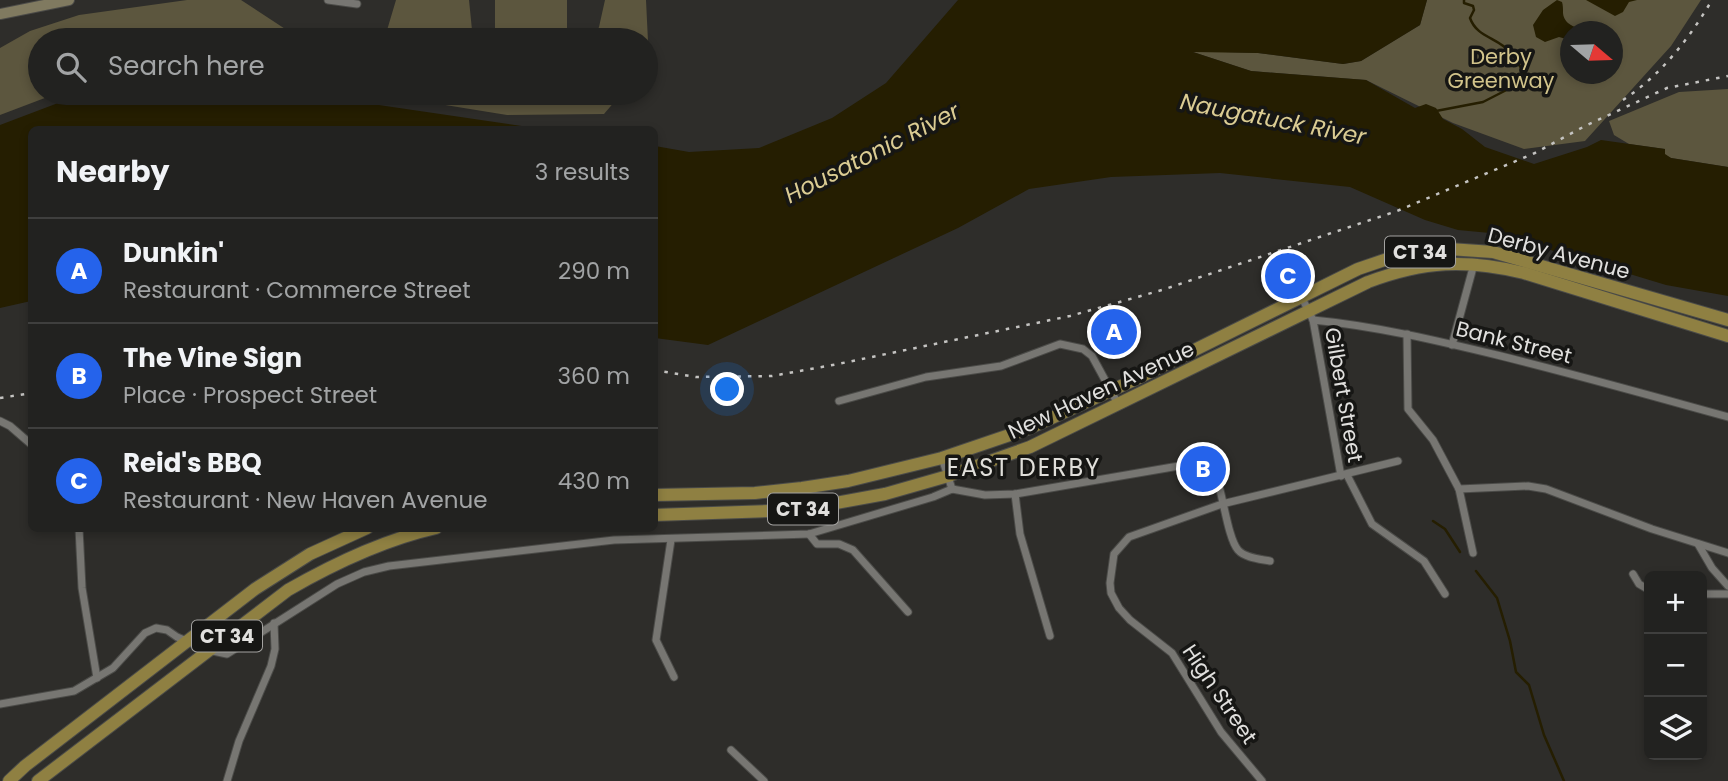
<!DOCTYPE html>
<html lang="en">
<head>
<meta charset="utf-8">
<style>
  :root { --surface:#222220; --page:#2a2a29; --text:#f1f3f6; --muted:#a2a4a5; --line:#3f3f3e; --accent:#2563eb }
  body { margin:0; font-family:Poppins,sans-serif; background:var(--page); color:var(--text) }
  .controls { position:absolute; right:21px; bottom:21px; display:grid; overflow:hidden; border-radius:10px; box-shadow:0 4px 10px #0003 }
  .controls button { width:63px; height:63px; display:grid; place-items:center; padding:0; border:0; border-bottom:2px solid var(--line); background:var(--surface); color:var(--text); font:35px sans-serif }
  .compass { position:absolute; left:1560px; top:21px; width:63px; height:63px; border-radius:50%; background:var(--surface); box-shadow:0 4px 10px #0003; rotate:109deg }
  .you { position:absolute; left:728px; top:390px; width:24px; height:24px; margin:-18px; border:5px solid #fff; border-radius:50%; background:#1a73e8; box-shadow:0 0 0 10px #1a73e833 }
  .badge { display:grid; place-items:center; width:46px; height:46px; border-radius:50%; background:var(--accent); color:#fff; font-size:23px; font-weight:700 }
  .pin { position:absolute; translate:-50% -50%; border:4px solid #fff; box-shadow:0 2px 7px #0006 }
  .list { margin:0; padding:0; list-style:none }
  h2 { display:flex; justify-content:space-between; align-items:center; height:91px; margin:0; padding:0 28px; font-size:30px }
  h2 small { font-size:23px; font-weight:400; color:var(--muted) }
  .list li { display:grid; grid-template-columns:46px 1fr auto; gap:21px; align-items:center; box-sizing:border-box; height:105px; padding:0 28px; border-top:2px solid var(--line) }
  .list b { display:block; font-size:26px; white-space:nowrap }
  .list p { margin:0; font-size:23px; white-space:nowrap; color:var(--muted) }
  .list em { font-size:23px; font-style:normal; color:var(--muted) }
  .icon { flex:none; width:38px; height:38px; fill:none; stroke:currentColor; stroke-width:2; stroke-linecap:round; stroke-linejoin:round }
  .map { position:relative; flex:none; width:1728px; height:781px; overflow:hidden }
  .search { position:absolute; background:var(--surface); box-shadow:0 4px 10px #0003; left:28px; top:28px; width:630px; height:77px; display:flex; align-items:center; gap:18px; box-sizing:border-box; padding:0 24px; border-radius:38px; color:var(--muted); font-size:26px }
  .panel { position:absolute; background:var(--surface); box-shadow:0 4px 10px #0003; left:28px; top:126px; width:630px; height:406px; border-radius:10px }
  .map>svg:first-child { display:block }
  .green { fill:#5c563e; fill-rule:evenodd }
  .water { fill:#251e01 }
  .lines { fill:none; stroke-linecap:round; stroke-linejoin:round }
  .stream { stroke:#251e01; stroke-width:2.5 }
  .minor-casing { stroke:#4b4b48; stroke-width:9 }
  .secondary-casing { stroke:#4b4b48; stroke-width:12 }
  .trunk-casing { stroke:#4b4b48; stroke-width:14 }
  .minor { stroke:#777672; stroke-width:7 }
  .secondary { stroke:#807a60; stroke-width:10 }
  .trunk { stroke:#8f8042; stroke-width:12 }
  .rail { stroke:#c4c3c1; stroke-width:2.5; stroke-dasharray:3.5 7; stroke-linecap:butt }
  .labels { text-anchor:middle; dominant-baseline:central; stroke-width:7; stroke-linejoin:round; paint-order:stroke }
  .shield { fill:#161614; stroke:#a4a3a1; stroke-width:2 }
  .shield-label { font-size:19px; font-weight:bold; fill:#e1e0de }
  .park-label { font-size:21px; fill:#d2c48b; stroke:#161614 }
  .street-label { font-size:21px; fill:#e1e0de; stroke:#161614 }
  .water-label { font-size:23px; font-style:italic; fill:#dbcc93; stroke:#161614 }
  .quarter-label { font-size:24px; letter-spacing:2px; fill:#e0dfda; stroke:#161614 }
</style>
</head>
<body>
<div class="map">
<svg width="1728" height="781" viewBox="0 0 1728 781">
  <rect width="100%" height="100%" fill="#2e2d2a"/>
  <g class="green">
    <path d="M187,0h54l61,40h-262v53h18l-58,22v-67l30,-17 49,-16z"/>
    <path d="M396,0h73l4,40h-99l11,-3z"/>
    <rect x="495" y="0" width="72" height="40"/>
    <path d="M605,0h41l3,62 -3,3v-25h-53l6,-13z"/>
    <path d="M1427,0h274l-30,46 -86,95 -61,8 -71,-26 -87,-43 -115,-9 -61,-20 68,2 85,11 18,-3 59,-36zM1570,32h42v42h-42z"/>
    <path d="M1728,89v78l-57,-9 -6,-3v-6l-36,-5 -15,-9 -5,-14 70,-29z"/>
    <path d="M371,93h251l-18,21 -97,1z"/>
  </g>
  <g class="water">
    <path d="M958,0h469l-7,25 -59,36 -18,3 -85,-11 -65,-1 58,19 115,9 49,28 11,-4 10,4 7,11 19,10 23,18 49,17 53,-17 14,-7 64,9v5l6,4 57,9v129l-62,-11 -155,-47 -21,-5 -32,-3 -33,-10 -75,-33 -130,-14 -109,4 -82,12 -71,39 -250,117 -53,-7v-192l34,6 70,-4 73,-30 54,-35z"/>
    <path d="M1557,0l5,2c1,3 1,7 1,11 1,12 13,14 22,18l-15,1v8l-11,-3 -14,5 -9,-5 -3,-12 10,-15z"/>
    <path d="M1586,0h51l-8,2 -6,10 -8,4z"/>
    <path d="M151,93h146l245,36 -510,1 -1,171 -31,7v-183l66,-25z"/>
  </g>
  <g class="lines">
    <g class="stream">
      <path d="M1436,111l47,-9 41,-21 2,-5c-5,-7 -9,-16 -15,-23 -13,-16 -34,-15 -41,-35l4,-8 -1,-4 -9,-3v-3"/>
      <path d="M1433,521l12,8 15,23"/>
      <path d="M1476,571l21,27 13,43 6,31 13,13 15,50 20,46"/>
    </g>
    <defs>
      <g id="minor">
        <path d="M328,0l29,4"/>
        <path d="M1302,298l11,22 28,156"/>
        <path d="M1313,320c63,6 126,21 188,36 76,19 152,40 227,61"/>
        <path d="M1407,334l1,75 25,31 26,49 14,64"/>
        <path d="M1452,345l22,-81"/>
        <path d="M839,401l87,-24 75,-11 59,-22 23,5 9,7 26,48"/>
        <path d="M0,421l10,5 22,19"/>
        <path d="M942,458l10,31"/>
        <path d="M1347,475l25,49 52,37 21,33"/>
        <path d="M952,489l33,6 30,-1 193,-33c13,8 17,74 30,89 7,8 22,9 32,11"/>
        <path d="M1459,489l69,-3 18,3 106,40 76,24"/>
        <path d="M1015,494l5,40 30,102"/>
        <path d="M79,528l3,60 15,90"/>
        <path d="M809,534l8,10h22l14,6 55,62"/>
        <path d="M671,540l-15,100 18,37"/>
        <path d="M1698,544l14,24 16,18"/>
        <path d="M1633,574l6,10 10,6"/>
        <path d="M1702,594h26"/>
        <path d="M0,704l74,-13 39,-23 32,-35 11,-5 11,2 10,7 31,13 19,4 110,-70 27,-12 25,-6 225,-26 195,-6 124,-37 19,-8"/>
        <path d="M731,750l33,31"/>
        <path d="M227,781l12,-40 32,-75 4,-17 -1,-26"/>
        <path d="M1262,781l-41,-49 -49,-79 -42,-33 -11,-12 -8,-15 -1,-10 4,-29 15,-17 93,-33 176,-43"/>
      </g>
      <path id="secondary" d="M0,14l69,-14"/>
      <g id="trunk">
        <path d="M654,495l101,-2 47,-5 46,-7 94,-23 88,-30 104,-48 224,-111 41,-14 50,-6 44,3 235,68"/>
        <path d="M654,515l144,-5 87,-16 63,-18 82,-29 338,-165c56,-21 98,-23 156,-9l204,63"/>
        <path d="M9,781l16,-15 230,-177 55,-35 57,-26"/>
        <path d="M38,781l250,-191c47,-27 95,-50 148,-62"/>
      </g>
    </defs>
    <use href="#minor" class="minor-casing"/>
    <use href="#secondary" class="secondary-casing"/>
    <use href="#trunk" class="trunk-casing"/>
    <use href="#minor" class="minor"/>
    <use href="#secondary" class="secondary"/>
    <use href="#trunk" class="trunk"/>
    <g class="rail">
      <path d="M1623,100c38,-25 66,-61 89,-100"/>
      <path d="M654,370l42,7 76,-1 66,-12 232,-48 92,-26 235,-79 138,-58 50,-27 82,-38 61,-12"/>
      <path d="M0,398l32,-5"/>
    </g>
  </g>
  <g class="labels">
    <g class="shield">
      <rect x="1385" y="236.5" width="70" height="31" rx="5"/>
      <rect x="768" y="493.5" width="70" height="31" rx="5"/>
      <rect x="192" y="620.5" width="70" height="31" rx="5"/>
    </g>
    <g class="shield-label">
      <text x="1420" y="252">CT 34</text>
      <text x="803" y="509">CT 34</text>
      <text x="227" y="636">CT 34</text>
    </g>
    <g class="park-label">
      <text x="1501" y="56">Derby<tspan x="1501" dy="24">Greenway</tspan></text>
    </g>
    <g class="street-label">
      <text transform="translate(1559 253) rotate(15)">Derby Avenue</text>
      <text transform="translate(1514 342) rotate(14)">Bank Street</text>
      <text transform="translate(1101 390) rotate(-25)">New Haven Avenue</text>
      <text transform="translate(1344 395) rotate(80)">Gilbert Street</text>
      <text transform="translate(1220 694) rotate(56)">High Street</text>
    </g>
    <g class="water-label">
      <text transform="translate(1273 119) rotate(11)">Naugatuck River</text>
      <text transform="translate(872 153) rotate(-27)">Housatonic River</text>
    </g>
    <g class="quarter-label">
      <text x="1024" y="467">EAST DERBY</text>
    </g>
  </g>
</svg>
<div class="controls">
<button>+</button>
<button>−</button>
<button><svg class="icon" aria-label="layers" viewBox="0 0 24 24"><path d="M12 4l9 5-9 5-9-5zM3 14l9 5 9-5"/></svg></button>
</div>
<svg class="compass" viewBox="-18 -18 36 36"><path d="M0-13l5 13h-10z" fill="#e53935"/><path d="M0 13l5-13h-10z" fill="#a2a4a5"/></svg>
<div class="you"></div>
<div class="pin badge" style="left:1114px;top:332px">A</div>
<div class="pin badge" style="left:1203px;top:469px">B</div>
<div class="pin badge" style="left:1288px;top:276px">C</div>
<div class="search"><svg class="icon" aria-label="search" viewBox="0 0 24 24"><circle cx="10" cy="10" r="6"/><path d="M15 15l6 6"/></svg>Search here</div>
<section class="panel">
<h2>Nearby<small>3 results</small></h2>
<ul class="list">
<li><span class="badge">A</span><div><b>Dunkin'</b><p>Restaurant · Commerce Street</p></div><em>290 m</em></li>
<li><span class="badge">B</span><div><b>The Vine Sign</b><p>Place · Prospect Street</p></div><em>360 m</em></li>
<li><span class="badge">C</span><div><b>Reid's BBQ</b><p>Restaurant · New Haven Avenue</p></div><em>430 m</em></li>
</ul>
</section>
</div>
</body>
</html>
